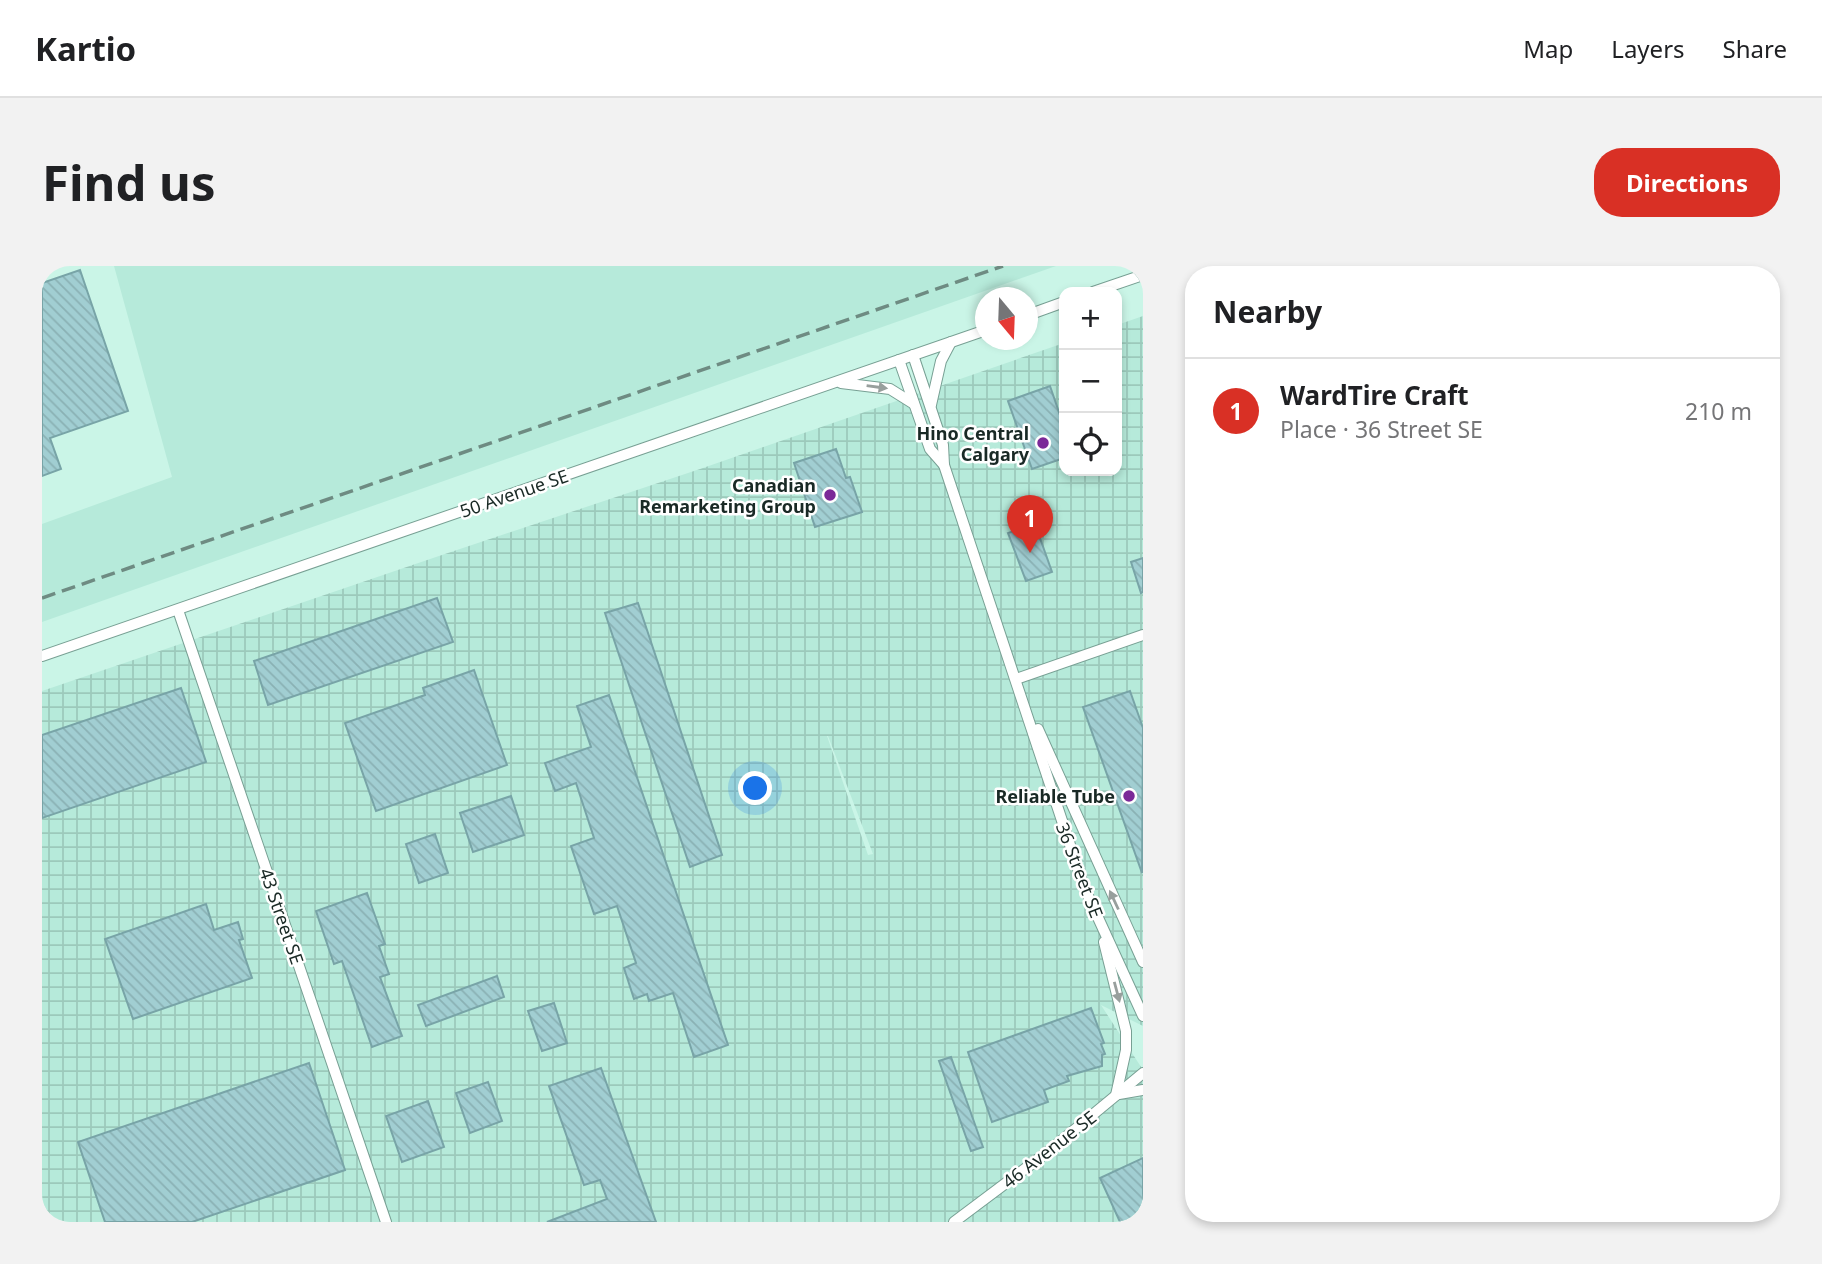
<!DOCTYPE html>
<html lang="en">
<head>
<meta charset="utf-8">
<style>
  :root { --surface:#fff; --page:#f2f2f2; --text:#202124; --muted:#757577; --line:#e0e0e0; --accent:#d93025 }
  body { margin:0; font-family:"Noto Sans",sans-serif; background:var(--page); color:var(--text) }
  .controls { position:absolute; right:21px; top:21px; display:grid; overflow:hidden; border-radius:14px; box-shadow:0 4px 10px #0003 }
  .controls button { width:63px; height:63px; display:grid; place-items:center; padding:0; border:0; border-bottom:2px solid var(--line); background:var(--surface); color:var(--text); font:35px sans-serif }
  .compass { position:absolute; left:933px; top:21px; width:63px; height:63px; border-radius:50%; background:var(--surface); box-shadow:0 4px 10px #0003; rotate:161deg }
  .you { position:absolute; left:714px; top:523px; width:24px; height:24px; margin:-18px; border:5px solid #fff; border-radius:50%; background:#1a73e8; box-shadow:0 0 0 10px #1a73e833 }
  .badge { display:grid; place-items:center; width:46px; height:46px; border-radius:50%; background:var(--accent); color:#fff; font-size:23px; font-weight:700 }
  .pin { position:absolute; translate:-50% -58px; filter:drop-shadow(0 2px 4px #0008) }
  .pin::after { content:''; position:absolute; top:37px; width:24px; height:21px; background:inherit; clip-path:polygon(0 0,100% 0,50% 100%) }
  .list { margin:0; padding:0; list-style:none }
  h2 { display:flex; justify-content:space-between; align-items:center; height:91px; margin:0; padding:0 28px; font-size:30px }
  h2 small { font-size:23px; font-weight:400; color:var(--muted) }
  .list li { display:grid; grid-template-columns:46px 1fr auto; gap:21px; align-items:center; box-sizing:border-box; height:105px; padding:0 28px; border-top:2px solid var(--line) }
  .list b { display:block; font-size:26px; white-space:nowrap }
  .list p { margin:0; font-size:23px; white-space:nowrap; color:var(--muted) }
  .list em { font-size:23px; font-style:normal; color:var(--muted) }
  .icon { flex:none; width:38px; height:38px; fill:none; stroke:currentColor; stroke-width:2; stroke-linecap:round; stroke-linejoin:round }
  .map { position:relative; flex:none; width:1101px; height:956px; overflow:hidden; border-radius:28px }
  header { display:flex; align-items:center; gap:42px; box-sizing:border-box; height:98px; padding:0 35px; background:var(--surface); border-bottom:2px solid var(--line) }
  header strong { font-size:33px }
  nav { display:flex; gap:38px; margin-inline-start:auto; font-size:24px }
  .intro { display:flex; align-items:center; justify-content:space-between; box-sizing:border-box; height:168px; padding:0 42px }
  h1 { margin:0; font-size:49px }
  .button { padding:18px 32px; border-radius:28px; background:var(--accent); color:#fff; font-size:24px; font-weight:700 }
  main { display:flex; gap:42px; padding:0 42px }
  aside { flex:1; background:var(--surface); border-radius:28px; box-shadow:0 4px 10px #0003 }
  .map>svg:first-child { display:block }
  .built { fill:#b6eada }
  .industrial { fill:url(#industrial-grid); fill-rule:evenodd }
  .building { fill:url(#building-back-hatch); stroke:#78a4a7; stroke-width:2 }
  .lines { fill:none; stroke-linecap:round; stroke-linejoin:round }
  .minor-casing { stroke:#78a094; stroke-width:12 }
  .minor { stroke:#fff; stroke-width:10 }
  .rail { stroke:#6e8b82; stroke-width:3.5; stroke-dasharray:14 7; stroke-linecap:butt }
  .oneway { fill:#989f9d }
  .poi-dot { fill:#7b2998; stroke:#fff; stroke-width:2.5 }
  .labels { text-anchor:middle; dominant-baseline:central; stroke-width:5; stroke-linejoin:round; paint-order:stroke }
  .poi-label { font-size:18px; font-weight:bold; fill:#192925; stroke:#fff; text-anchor:end }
  .street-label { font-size:18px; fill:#192925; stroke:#fff }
</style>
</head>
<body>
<header>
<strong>Kartio</strong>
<nav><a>Map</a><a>Layers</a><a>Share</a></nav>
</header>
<div class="intro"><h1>Find us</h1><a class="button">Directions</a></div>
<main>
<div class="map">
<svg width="1101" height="956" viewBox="0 0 1101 956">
  <defs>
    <pattern id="industrial-grid" width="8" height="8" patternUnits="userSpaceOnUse" patternTransform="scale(1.75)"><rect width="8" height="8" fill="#b6eada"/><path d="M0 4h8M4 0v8" fill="none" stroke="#9cc9bb"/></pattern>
    <pattern id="building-back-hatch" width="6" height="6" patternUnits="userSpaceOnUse" patternTransform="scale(1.75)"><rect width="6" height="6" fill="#a1ced2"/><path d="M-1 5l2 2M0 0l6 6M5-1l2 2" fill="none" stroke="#8ab1b4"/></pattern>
  </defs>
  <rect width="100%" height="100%" fill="#caf5e7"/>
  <path class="built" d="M72,0h942l-1014,356v-98l130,-47z"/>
  <path class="industrial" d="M1101,50v710l-42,-21 42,65v152h-1101v-531l391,-133 267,-89 364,-126v128h53v-146zM785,470h1l45,118 -5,1z"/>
  <g class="building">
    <path d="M38,4l48,141 -78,27 11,31 -19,7v-193z"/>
    <path d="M1008,120l14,41v31l-32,11 -24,-68z"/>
    <path d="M794,183l10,29 4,-1 12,35 -47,15 -21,-64z"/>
    <path d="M993,258l17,48 -26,9 -18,-48z"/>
    <path d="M1101,292v34l-2,1 -10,-31z"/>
    <path d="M395,332l16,44 -185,63 -14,-44z"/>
    <path d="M596,337l84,252 -32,12 -85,-254z"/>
    <path d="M432,404l33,95 -131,46 -31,-88 80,-28 -2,-7z"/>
    <path d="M139,422l25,74 -164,56v-83z"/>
    <path d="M1088,425l13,37 -1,145 -59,-166z"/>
    <path d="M567,429l119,350 -34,12 -21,-64 -24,8 -2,-7 -13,5 -10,-31 12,-5 -19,-57 -23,8 -23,-68 23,-8 -18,-55 -21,8 -10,-28 46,-16 -14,-41z"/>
    <path d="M469,530l13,39 -51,17 -13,-39z"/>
    <path d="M393,568l13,39 -29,10 -13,-39z"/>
    <path d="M325,627l18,51 -6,2 10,28 -9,3 22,59 -30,11 -30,-86 -8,3 -18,-53z"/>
    <path d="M164,638l8,26 24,-8 5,17 -4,1 13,38 -119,41 -28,-80z"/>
    <path d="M455,710l7,21 -78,29 -8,-21z"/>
    <path d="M512,737l13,40 -25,8 -14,-40z"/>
    <path d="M1049,742l13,35 -3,1 4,10 -3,1v11l-35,10 2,5 -25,9 4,12 -56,20 -24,-70z"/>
    <path d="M909,791l32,90 -12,4 -32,-90z"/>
    <path d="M267,797l36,107 -153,52h-87l-27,-80z"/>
    <path d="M559,802l55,154h-109l60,-23 -7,-19 -16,5 -35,-99z"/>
    <path d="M446,816l14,39 -32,12 -14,-40z"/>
    <path d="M386,835l16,46 -42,15 -16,-46z"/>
    <path d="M1101,892v64h-23l-20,-44z"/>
  </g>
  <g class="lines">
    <defs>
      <g id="minor">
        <path d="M1051,26l50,-17"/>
        <path d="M986,49l36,-13"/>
        <path d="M871,89l30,90 1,20 140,422 59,129"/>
        <path d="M857,94l31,89 14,16"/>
        <path d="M799,117l49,6 24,15"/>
        <path d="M889,139l10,-44 10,-19"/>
        <path d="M136,344l208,612"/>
        <path d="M0,390l944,-326"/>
        <path d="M974,413l127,-44"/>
        <path d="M996,463l105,233"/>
        <path d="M1062,676l22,89v19l-10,45"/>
        <path d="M1077,828l24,-4"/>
        <path d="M912,956l96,-72 93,-77"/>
      </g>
    </defs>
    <use href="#minor" class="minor-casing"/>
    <use href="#minor" class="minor"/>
    <path class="rail" d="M0,332l961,-332"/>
  </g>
  <defs><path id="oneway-solid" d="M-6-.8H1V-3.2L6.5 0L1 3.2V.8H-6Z" transform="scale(1.75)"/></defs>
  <g class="oneway">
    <use href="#oneway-solid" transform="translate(835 121) rotate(8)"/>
    <use href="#oneway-solid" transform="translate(1072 634) rotate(-115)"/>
    <use href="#oneway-solid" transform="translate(1075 726) rotate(75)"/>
  </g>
  <g class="poi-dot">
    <circle cx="1001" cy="177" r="7"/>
    <circle cx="788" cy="229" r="7"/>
    <circle cx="1087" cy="530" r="7"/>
  </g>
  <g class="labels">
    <g class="poi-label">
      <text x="987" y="167">Hino Central<tspan x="987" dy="21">Calgary</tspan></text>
      <text x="774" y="219">Canadian<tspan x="774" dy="21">Remarketing Group</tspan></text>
      <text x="1073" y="530">Reliable Tube</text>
    </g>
    <g class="street-label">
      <text transform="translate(472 227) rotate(-19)">50 Avenue SE</text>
      <text transform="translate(1038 604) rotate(69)">36 Street SE</text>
      <text transform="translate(240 650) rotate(71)">43 Street SE</text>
      <text transform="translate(1007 883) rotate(-38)">46 Avenue SE</text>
    </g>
  </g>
</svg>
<div class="controls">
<button>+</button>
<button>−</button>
<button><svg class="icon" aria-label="locate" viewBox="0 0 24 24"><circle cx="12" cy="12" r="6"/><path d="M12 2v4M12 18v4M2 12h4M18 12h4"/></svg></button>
</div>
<svg class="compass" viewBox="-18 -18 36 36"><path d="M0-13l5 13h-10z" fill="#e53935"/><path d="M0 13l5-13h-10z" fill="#757577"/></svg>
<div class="you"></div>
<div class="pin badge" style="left:988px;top:287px">1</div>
</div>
<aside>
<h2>Nearby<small></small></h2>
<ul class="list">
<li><span class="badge">1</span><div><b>WardTire Craft</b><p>Place · 36 Street SE</p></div><em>210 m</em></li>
</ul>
</aside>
</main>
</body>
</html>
